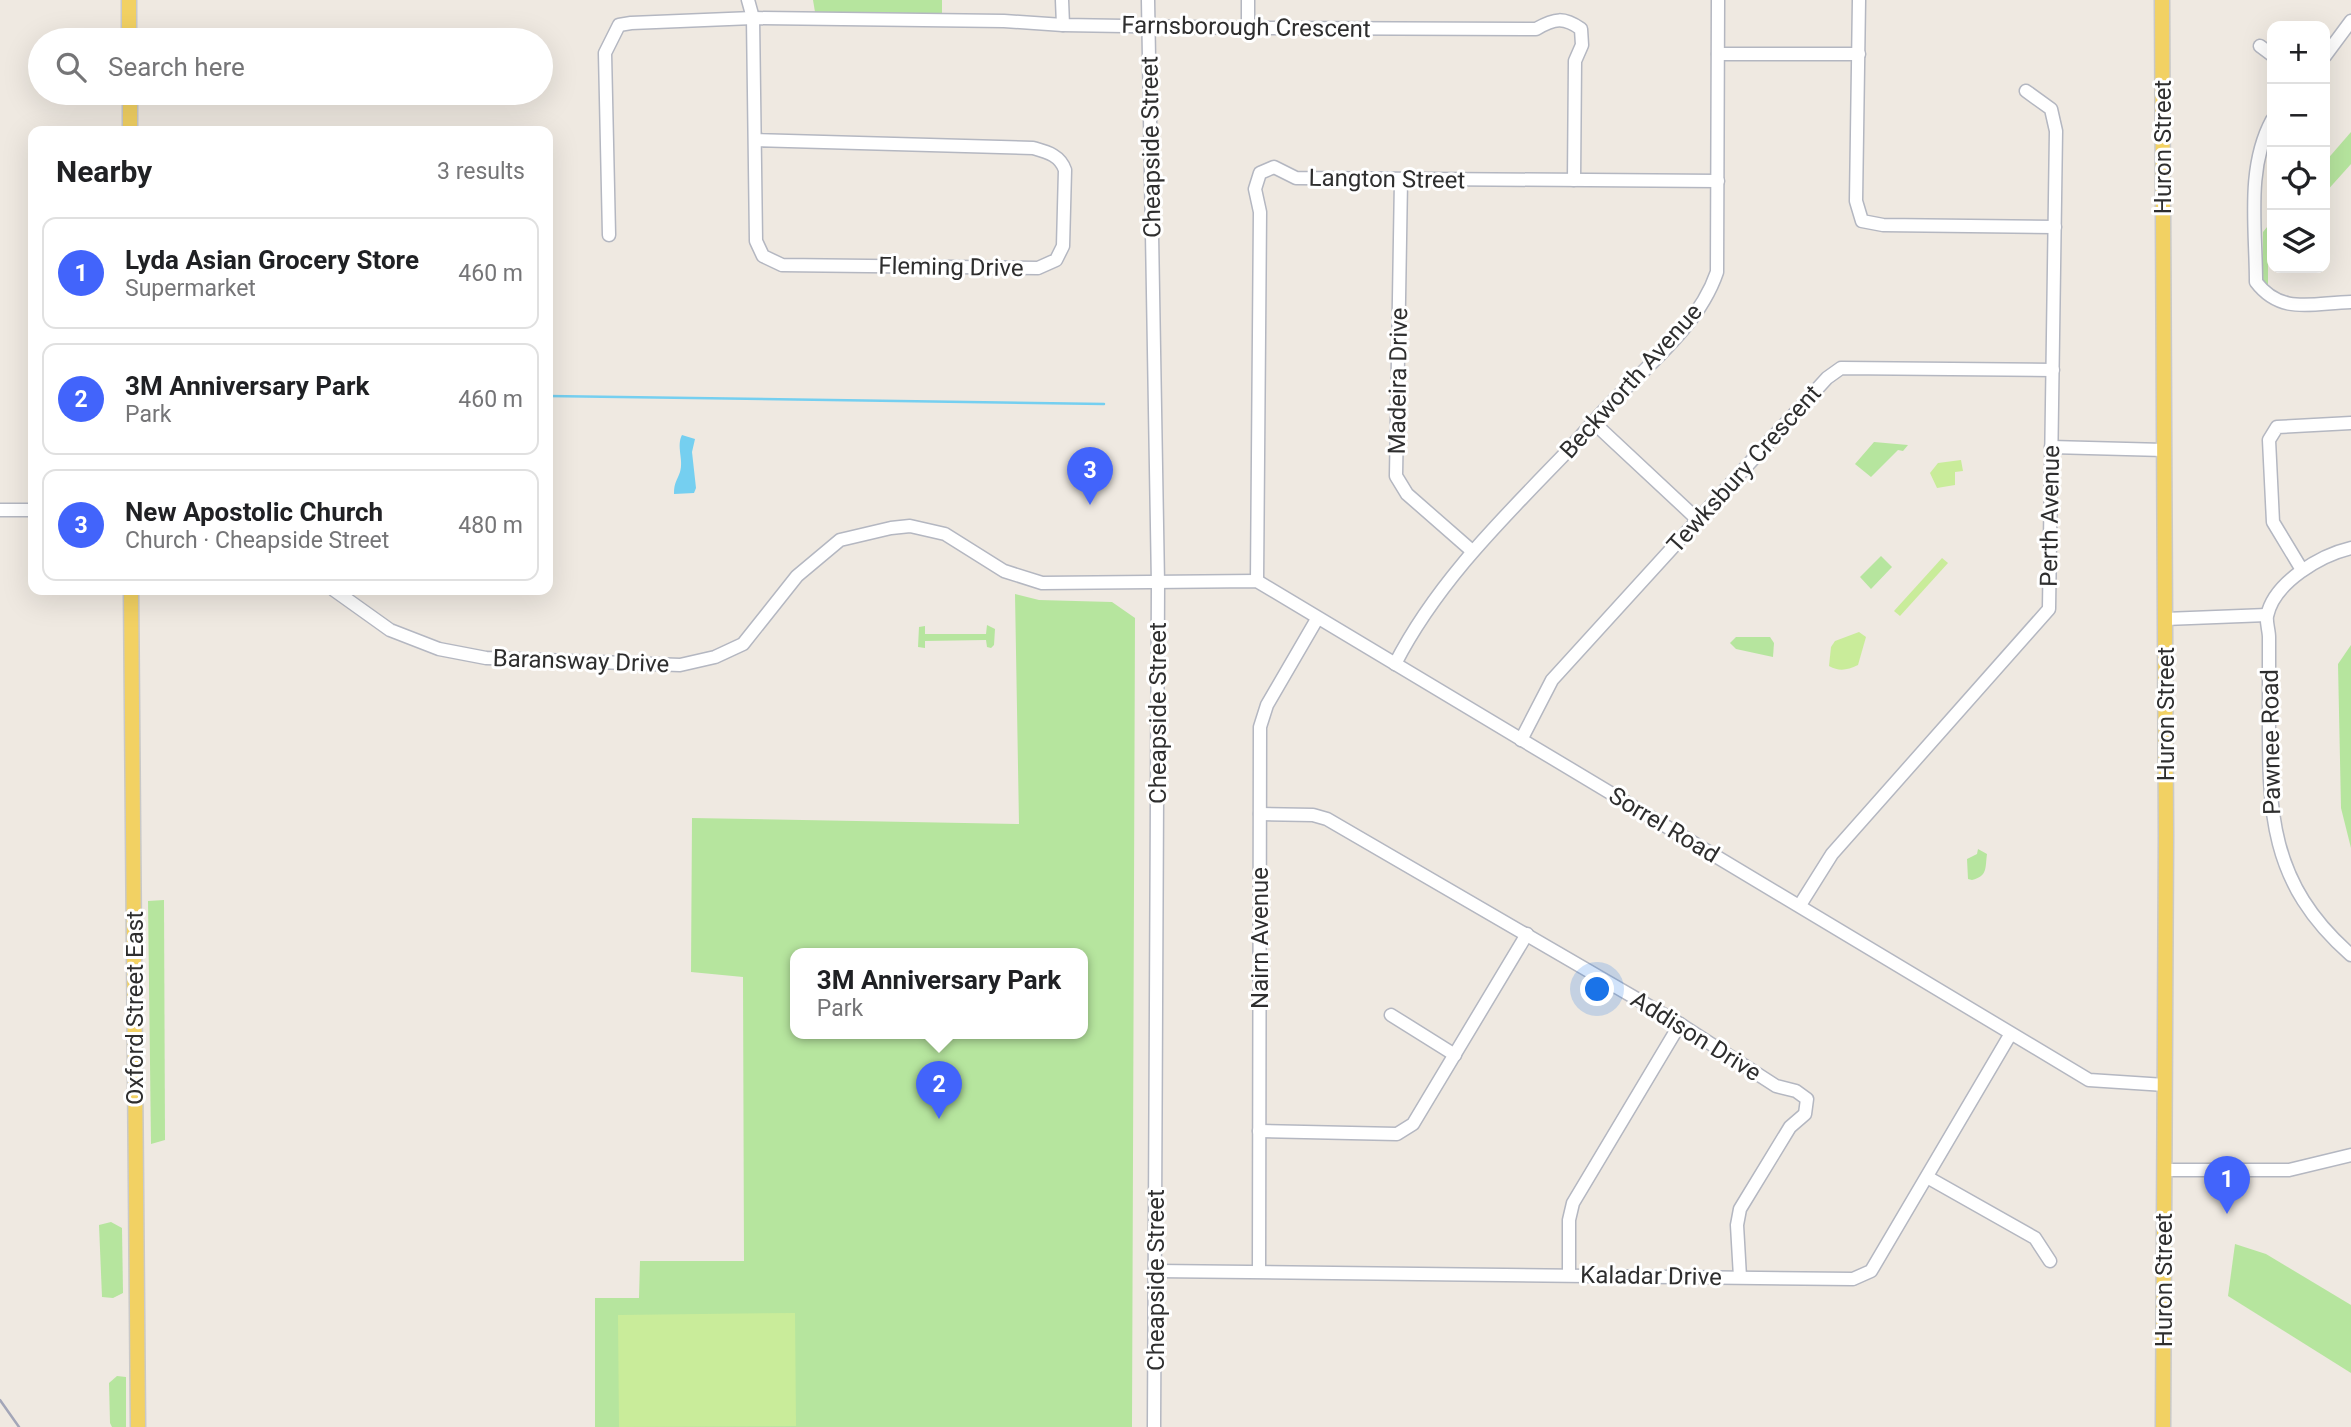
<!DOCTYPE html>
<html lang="en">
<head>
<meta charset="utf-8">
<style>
  :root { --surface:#fff; --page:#f2f2f2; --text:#202124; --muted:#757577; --line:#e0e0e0; --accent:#4264fb }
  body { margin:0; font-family:Roboto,sans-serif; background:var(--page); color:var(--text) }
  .controls { position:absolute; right:21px; top:21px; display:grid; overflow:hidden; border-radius:14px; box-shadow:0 7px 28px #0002 }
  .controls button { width:63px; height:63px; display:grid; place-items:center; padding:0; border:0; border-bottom:2px solid var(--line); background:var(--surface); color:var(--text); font:35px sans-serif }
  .you { position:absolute; left:1598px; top:990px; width:24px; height:24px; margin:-18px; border:5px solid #fff; border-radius:50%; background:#1a73e8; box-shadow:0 0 0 10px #1a73e833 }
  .badge { display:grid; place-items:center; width:46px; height:46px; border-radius:50%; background:var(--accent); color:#fff; font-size:23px; font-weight:700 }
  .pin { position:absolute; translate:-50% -58px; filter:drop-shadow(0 2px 4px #0008) }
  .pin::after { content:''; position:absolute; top:37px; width:24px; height:21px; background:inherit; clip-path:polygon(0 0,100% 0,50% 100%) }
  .popup { position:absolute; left:790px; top:948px; width:298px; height:91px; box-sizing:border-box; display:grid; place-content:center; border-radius:14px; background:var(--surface); filter:drop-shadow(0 2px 5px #0005); font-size:23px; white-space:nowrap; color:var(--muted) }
  .popup b { font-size:26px; color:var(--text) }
  .popup::after { content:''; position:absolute; left:50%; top:100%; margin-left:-14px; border:14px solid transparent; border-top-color:var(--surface) }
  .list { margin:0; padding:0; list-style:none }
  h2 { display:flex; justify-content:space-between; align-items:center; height:91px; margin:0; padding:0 28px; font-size:30px }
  h2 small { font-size:23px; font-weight:400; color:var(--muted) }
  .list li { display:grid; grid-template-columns:46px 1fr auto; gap:21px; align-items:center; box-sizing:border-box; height:112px; margin:0 14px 14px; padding:0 14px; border:2px solid var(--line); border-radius:14px }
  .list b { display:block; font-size:26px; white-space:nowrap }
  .list p { margin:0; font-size:23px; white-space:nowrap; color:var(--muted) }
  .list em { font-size:23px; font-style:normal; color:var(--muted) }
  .icon { flex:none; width:38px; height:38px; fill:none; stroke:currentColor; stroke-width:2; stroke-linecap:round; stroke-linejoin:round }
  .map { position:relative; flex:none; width:2351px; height:1427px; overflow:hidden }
  .search { position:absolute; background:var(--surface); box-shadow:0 7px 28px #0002; left:28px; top:28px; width:525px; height:77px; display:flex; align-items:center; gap:18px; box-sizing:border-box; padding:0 24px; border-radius:38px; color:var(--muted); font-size:26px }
  .panel { position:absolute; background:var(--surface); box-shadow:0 7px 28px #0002; left:28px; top:126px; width:525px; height:469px; border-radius:14px }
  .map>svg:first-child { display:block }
  .green { fill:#b6e59e; fill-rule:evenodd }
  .pitch { fill:#c9ec9a }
  .water { fill:#75cff0 }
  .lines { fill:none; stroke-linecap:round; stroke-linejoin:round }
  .stream { stroke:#75cff0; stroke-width:2.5 }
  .minor-casing { stroke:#b4b7c1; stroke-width:15 }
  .major-casing { stroke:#c9c9c9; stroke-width:17 }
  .minor { stroke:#fff; stroke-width:12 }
  .major { stroke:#f2d163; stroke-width:14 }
  .rail { stroke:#a3a6b8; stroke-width:2.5 }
  .labels { text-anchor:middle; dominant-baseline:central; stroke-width:6; stroke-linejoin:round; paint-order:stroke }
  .street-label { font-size:24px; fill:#2e2e2e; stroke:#fff }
</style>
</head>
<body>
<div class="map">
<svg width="2351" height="1427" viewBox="0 0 2351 1427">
  <rect width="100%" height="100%" fill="#efe9e1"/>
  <g class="green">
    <path d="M813,0h129v15l-127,-3z"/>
    <path d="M2351,132v32l-26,29v-31z"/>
    <path d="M2272,221v30l-4,5v34l-5,-10v-48z"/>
    <path d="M1874,442l34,3 -5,6 -5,-1 -27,27 -16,-13z"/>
    <path d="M1881,556l11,11 -21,22 -11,-12z"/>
    <path d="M1015,594l24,6 73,2 23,16 -3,809h-537v-129h44l1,-37h104l-1,-284 -52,-5 1,-154 327,6zM796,953h286v80h-286z"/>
    <path d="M987,625l8,4 -1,16 -3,3 -4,-1 -1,-7 -61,1v7l-7,-1 1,-20 6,-1v8h61z"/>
    <path d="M1736,637h34l4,6 -1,14 -37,-8 -6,-6z"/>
    <path d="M2351,645v203l-10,-40 -3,-144z"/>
    <path d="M1978,849l9,5c-2,14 1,22 -15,26l-4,-1 -1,-20 10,-5z"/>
    <path d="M164,900l1,240 -14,4 -3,-243z"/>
    <path d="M111,1222l11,6 1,65 -10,5 -11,-1 -3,-72z"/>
    <path d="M2235,1244l31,10 85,51v68l-123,-77z"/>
    <path d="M117,1376l9,1v50h-14l-2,-4 -1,-40z"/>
  </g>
  <g class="pitch">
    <path d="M1961,460l2,11 -8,1v13l-18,3 -7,-15 8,-10z"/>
    <path d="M1942,558l6,5 -48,53 -6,-5z"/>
    <path d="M1859,632l7,5 -8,28c-11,5 -18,7 -29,1l2,-19 4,-6z"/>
    <path d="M795,1313l1,113 -177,1 -1,-112z"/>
  </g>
  <path class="water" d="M682,435l13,4 -3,13 4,36 -2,5 -20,1c0,-12 3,-13 6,-22 4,-12 -4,-26 2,-37z"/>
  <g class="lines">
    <path class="stream" d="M548,396l556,8"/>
    <defs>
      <g id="minor">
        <path d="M748,0l5,18 3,223 7,15 19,9 256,3 18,-8 7,-14 2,-76c-5,-15 -18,-18 -32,-22l-278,-8"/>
        <path d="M1062,0l1,25"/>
        <path d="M1148,0l10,584 -4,843"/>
        <path d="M1248,0v28"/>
        <path d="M1859,0l-3,201 6,20 21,4 172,2"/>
        <path d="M2260,46l12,9"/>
        <path d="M1718,54h141"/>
        <path d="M2325,56l26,-35"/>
        <path d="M2272,120c-26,48 -16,108 -16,162 25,33 56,21 95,20"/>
        <path d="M1401,180l-5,296 11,18 64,56"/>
        <path d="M609,235l-4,-182 14,-28 12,-2 122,-5 251,3 59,4 185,3 288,1c19,-11 28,-12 45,0l1,16 -7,16 -1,119"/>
        <path d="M1593,422l105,98"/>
        <path d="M2051,447l113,3"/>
        <path d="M0,510h33"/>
        <path d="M2351,548c-30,7 -77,34 -84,68 -1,6 2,15 2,21 0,20 0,40 0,59 0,107 -5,183 82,259"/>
        <path d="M2302,570l-29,-48 -4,-82 8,-13 74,-4"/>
        <path d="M1257,581l3,-369 -5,-23 5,-16 14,-6 22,11 422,3"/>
        <path d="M334,590l56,40 49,19 47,9 194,7 35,-8 28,-13 54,-68 43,-36 51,-12 19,-2 35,8 59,37 38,12 215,-2 832,499 76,5"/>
        <path d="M2165,619l102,-4"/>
        <path d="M1395,664c40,-78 101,-139 162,-202 19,-19 35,-40 54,-59 38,-39 88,-78 106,-131l1,-272"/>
        <path d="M1521,740l31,-60 275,-302 14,-10 212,2"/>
        <path d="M1260,814l53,1 14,4 353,205 96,62 20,5 11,8 -2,15 -15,13 -50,82 -3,16 3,52"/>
        <path d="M1800,905l32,-51 217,-245 7,-478 -5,-22 -25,-18"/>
        <path d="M1391,1015l64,40"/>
        <path d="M1259,1131l138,3 16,-10 114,-190"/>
        <path d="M2165,1170h124l62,-15"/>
        <path d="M1927,1177l108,61 15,23"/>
        <path d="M1156,1271l697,8 18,-8 139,-236"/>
        <path d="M1259,1271l1,-544 7,-22 50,-86"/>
        <path d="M1569,1275v-55l4,-17 107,-179"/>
      </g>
      <g id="major">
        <path d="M129,0v40"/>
        <path d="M2162,0l4,835 -3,592"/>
        <path d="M130,93v38"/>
        <path d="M131,590l7,837"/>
      </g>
    </defs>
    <use href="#minor" class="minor-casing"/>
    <use href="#major" class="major-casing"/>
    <use href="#minor" class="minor"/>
    <use href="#major" class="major"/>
    <path class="rail" d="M0,1400l19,27"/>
  </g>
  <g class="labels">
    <g class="street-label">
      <text transform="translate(1246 27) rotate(1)">Farnsborough Crescent</text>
      <text transform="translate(1151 147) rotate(-91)">Cheapside Street</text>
      <text transform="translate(2163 147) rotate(-90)">Huron Street</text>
      <text transform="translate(1387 179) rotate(1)">Langton Street</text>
      <text transform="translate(951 267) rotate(1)">Fleming Drive</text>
      <text transform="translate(1398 381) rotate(-89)">Madeira Drive</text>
      <text transform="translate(1631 381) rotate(-48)">Beckworth Avenue</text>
      <text transform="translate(1744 469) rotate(-48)">Tewksbury Crescent</text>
      <text transform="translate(2050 516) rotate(-89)">Perth Avenue</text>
      <text transform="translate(581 661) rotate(2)">Baransway Drive</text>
      <text transform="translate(1158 713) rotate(-90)">Cheapside Street</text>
      <text transform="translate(2166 714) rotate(-90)">Huron Street</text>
      <text transform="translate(2271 742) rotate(-91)">Pawnee Road</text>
      <text transform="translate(1664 825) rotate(31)">Sorrel Road</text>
      <text transform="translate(1260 938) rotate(-90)">Nairn Avenue</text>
      <text transform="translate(135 1008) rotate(-90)">Oxford Street East</text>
      <text transform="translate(1696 1036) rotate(32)">Addison Drive</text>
      <text transform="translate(1651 1276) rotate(1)">Kaladar Drive</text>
      <text transform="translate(1156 1280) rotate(-90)">Cheapside Street</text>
      <text transform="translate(2164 1280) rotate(-90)">Huron Street</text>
    </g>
  </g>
</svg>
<div class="controls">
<button>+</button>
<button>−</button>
<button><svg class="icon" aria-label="locate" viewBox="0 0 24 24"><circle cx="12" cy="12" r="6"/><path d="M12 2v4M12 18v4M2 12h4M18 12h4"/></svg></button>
<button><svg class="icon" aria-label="layers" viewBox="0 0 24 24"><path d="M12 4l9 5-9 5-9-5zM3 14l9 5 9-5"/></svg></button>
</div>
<div class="you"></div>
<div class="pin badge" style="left:2227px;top:1214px">1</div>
<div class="pin badge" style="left:939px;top:1119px">2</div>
<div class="popup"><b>3M Anniversary Park</b>Park</div>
<div class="pin badge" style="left:1090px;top:505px">3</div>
<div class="search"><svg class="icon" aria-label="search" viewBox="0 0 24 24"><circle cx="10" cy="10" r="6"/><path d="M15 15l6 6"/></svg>Search here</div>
<section class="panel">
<h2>Nearby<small>3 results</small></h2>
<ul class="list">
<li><span class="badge">1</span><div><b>Lyda Asian Grocery Store</b><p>Supermarket</p></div><em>460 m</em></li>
<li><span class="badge">2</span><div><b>3M Anniversary Park</b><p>Park</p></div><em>460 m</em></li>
<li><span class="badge">3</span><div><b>New Apostolic Church</b><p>Church · Cheapside Street</p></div><em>480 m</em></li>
</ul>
</section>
</div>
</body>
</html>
